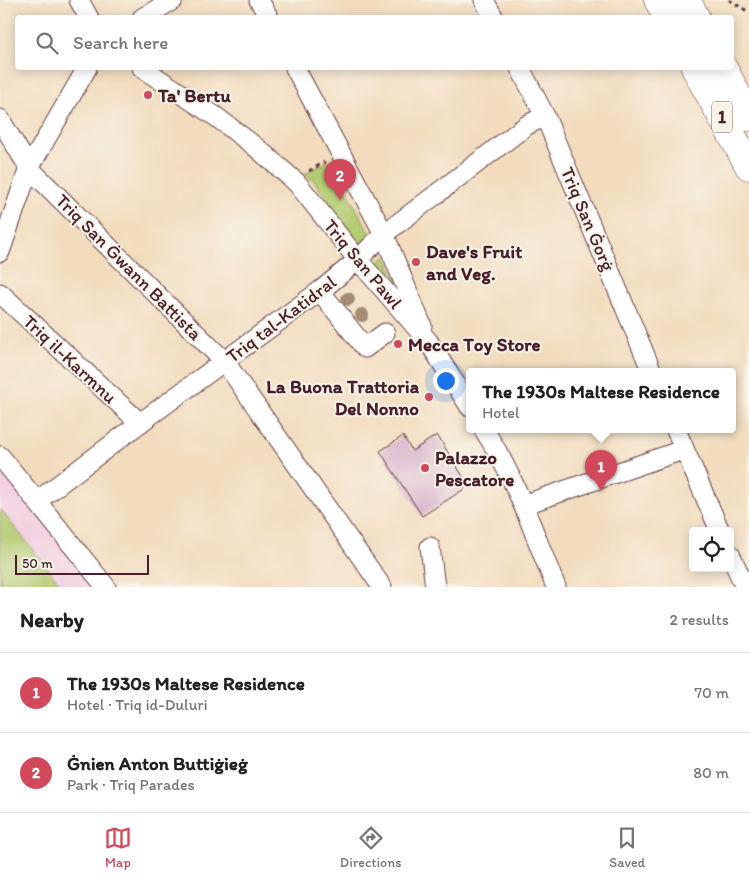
<!DOCTYPE html>
<html lang="en">
<head>
<meta charset="utf-8">
<style>
  :root { --surface:#fff; --page:#f6f6f6; --text:#222; --muted:#767676; --line:#e0e0e0; --accent:#d1495b }
  body { margin:0; font-family:Itim,sans-serif; background:var(--page); color:var(--text) }
  .controls { position:absolute; right:15px; bottom:15px; display:grid; overflow:hidden; border-radius:5px; box-shadow:0 2px 12px #0003 }
  .controls button { width:45px; height:45px; display:grid; place-items:center; padding:0; border:0; border-bottom:1px solid var(--line); background:var(--surface); color:var(--text); font:25px sans-serif }
  .scale { position:absolute; left:15px; bottom:12px; width:134px; box-sizing:border-box; padding-left:5px; border:2px solid #4a1f2b; border-top:0; font-size:14px; line-height:18px; white-space:nowrap; color:#4a1f2b; -webkit-text-stroke:4px #f7f3e8; paint-order:stroke }
  .you { position:absolute; left:445px; top:380px; width:18px; height:18px; margin:-12px; border:4px solid #fff; border-radius:50%; background:#1a73e8; box-shadow:0 0 0 8px #1a73e833 }
  .badge { display:grid; place-items:center; width:32px; height:32px; border-radius:50%; background:var(--accent); color:#fff; font-size:16px; font-weight:700 }
  .pin { position:absolute; translate:-50% -41px; filter:drop-shadow(0 1px 2px #0008) }
  .pin::after { content:''; position:absolute; top:26px; width:18px; height:15px; background:inherit; clip-path:polygon(0 0,100% 0,50% 100%) }
  .popup { position:absolute; left:466px; top:368px; width:270px; height:65px; box-sizing:border-box; display:grid; place-content:center; border-radius:5px; background:var(--surface); filter:drop-shadow(0 1px 4px #0005); font-size:16px; white-space:nowrap; color:var(--muted) }
  .popup b { font-size:19px; color:var(--text) }
  .popup::after { content:''; position:absolute; left:50%; top:100%; margin-left:-10px; border:10px solid transparent; border-top-color:var(--surface) }
  .list { margin:0; padding:0; list-style:none }
  h2 { display:flex; justify-content:space-between; align-items:center; height:65px; margin:0; padding:0 20px; font-size:21px }
  h2 small { font-size:16px; font-weight:400; color:var(--muted) }
  .list li { display:grid; grid-template-columns:32px 1fr auto; gap:15px; align-items:center; box-sizing:border-box; height:80px; padding:0 20px; border-top:1px solid var(--line) }
  .list b { display:block; font-size:19px; white-space:nowrap }
  .list p { margin:0; font-size:16px; white-space:nowrap; color:var(--muted) }
  .list em { font-size:16px; font-style:normal; color:var(--muted) }
  .icon { flex:none; width:28px; height:28px; fill:none; stroke:currentColor; stroke-width:2; stroke-linecap:round; stroke-linejoin:round }
  .map { position:relative; flex:none; width:749px; height:587px; overflow:hidden }
  .search { position:absolute; background:var(--surface); box-shadow:0 2px 12px #0003; left:15px; right:15px; top:15px; height:55px; display:flex; align-items:center; gap:12px; box-sizing:border-box; padding:0 18px; border-radius:5px; color:var(--muted); font-size:19px }
  .sheet { height:225px; background:var(--surface) }
  nav { display:flex; justify-content:space-around; align-items:center; box-sizing:border-box; height:70px; border-top:1px solid var(--line); background:var(--surface); font-size:14px; color:var(--muted) }
  nav a { display:grid; justify-items:center; gap:2px }
  nav .on { color:var(--accent) }
  .map>svg:first-child { display:block }
  .built { fill:#f2cfe1 }
  .green { fill:#b3cb71; stroke:#7e754e }
  .building { fill:#d3a8c7 }
  .lines { fill:none; stroke-linecap:round; stroke-linejoin:round }
  .minor-casing { stroke:#633b41; stroke-width:21 }
  .highway-casing { stroke:#633b41; stroke-width:29 }
  .path { stroke:#633b41; stroke-width:3; stroke-dasharray:4 4; stroke-linecap:butt }
  .minor { stroke:#fff; stroke-width:19 }
  .highway { stroke:#fff; stroke-width:28 }
  .tree { fill:#a48c76 }
  .poi-dot { fill:#d1495b; stroke:#f7f3e8; stroke-width:2 }
  .labels { text-anchor:middle; dominant-baseline:central; stroke-width:4; stroke-linejoin:round; paint-order:stroke }
  .shield { fill:#f7f3e8; stroke:#7e5f64; stroke-width:1 }
  .shield-label { font-size:18px; font-weight:bold; fill:#4a1f2b }
  .poi-label { font-size:19px; font-weight:bold; fill:#4a1f2b; stroke:#f7f3e8; text-anchor:start }
  .street-label { font-size:19px; fill:#4a1f2b; stroke:#f7f3e8 }
</style>
</head>
<body>
<div class="map">
<svg width="749" height="587" viewBox="0 0 749 587">
  <rect width="100%" height="100%" fill="#f7f3e8"/>
  <filter id="ink" filterUnits="userSpaceOnUse"><feTurbulence type="fractalNoise" baseFrequency=".02" numOctaves="2"/><feDisplacementMap in="SourceGraphic" scale="10" xChannelSelector="R" yChannelSelector="G"/><feConvolveMatrix kernelMatrix="1 2 1 2 8 2 1 2 1" color-interpolation-filters="sRGB"/></filter>
  <filter id="wash" filterUnits="userSpaceOnUse"><feTurbulence type="fractalNoise" baseFrequency=".0096" numOctaves="4" result="noise"/><feDisplacementMap in="SourceGraphic" scale="20" xChannelSelector="R" yChannelSelector="G"/><feGaussianBlur stdDeviation="1.12" result="paint"/><feColorMatrix in="noise" values="0 0 0 0 0 0 0 0 0 0 0 0 0 0 0 0 0 1.4 0 .05"/><feComposite in="paint" operator="in"/></filter>
  <g filter="url(#wash)">
    <rect width="100%" height="100%" fill="#f2dcbd"/>
    <path class="built" d="M0,463l94,124h-94z"/>
    <g class="green">
      <path d="M330,160l41,75 -12,9 -45,-63 -10,-7z"/>
      <path d="M386,256l16,33 -28,-22z"/>
      <path d="M0,509l63,78h-63z"/>
    </g>
    <g id="blocks">
      <path class="building" d="M437,435l32,51 -47,30 -42,-65 23,-15 9,15z"/>
    </g>
  </g>
  <g filter="url(#ink)">
    <use href="#blocks" fill-opacity="0" stroke="#633b41" stroke-width="1"/>
    <g class="lines">
      <defs>
        <g id="minor">
          <path d="M79,0l10,18"/>
          <path d="M259,0l10,18"/>
          <path d="M484,0l10,18"/>
          <path d="M142,18l31,-18"/>
          <path d="M142,68l73,48 42,32 40,35 61,77 70,81 42,66"/>
          <path d="M295,68l89,166 38,92"/>
          <path d="M520,68l25,48 107,256"/>
          <path d="M0,119l29,49 196,194 157,225"/>
          <path d="M0,252l29,-84 58,-100"/>
          <path d="M320,291l45,57 20,-15"/>
          <path d="M0,293l140,130"/>
          <path d="M484,430c32,48 50,104 72,157"/>
          <path d="M676,430l44,101"/>
          <path d="M0,456l106,131"/>
          <path d="M37,501l103,-78 180,-132 33,-27 31,-30 143,-109 18,-9"/>
          <path d="M523,505l151,-52 9,-5"/>
          <path d="M430,547l5,40"/>
          <path d="M730,554l15,33"/>
        </g>
        <g id="highway">
          <path d="M658,0l10,18"/>
          <path d="M686,0l10,18"/>
          <path d="M695,68l54,98"/>
          <path d="M723,68l26,49"/>
        </g>
      </defs>
      <use href="#minor" class="minor-casing"/>
      <use href="#highway" class="highway-casing"/>
      <g class="path">
        <path d="M729,0l20,12"/>
        <path d="M309,171l16,-9"/>
      </g>
      <use href="#minor" class="minor"/>
      <use href="#highway" class="highway"/>
    </g>
    <g class="tree">
      <circle cx="348" cy="299" r="7"/>
      <circle cx="362" cy="315" r="7"/>
    </g>
  </g>
  <g class="poi-dot">
    <circle cx="148" cy="95" r="5"/>
    <circle cx="416" cy="262" r="5"/>
    <circle cx="398" cy="344" r="5"/>
    <circle cx="429" cy="397" r="5"/>
    <circle cx="425" cy="468" r="5"/>
  </g>
  <g class="labels">
    <rect class="shield" x="712" y="101.5" width="20" height="31" rx="4"/>
    <g class="shield-label">
      <text x="722" y="117">1</text>
    </g>
    <g class="poi-label">
      <text x="158" y="95">Ta' Bertu</text>
      <text x="426" y="251">Dave's Fruit<tspan x="426" dy="22">and Veg.</tspan></text>
      <text x="408" y="344">Mecca Toy Store</text>
      <text x="419" y="386" text-anchor="end">La Buona Trattoria<tspan x="419" dy="22">Del Nonno</tspan></text>
      <text x="435" y="457">Palazzo<tspan x="435" dy="22">Pescatore</tspan></text>
    </g>
    <g class="street-label">
      <text transform="translate(588 219) rotate(67)">Triq San Ġorġ</text>
      <text transform="translate(363 264) rotate(50)">Triq San Pawl</text>
      <text transform="translate(129 267) rotate(45)">Triq San Ġwann Battista</text>
      <text transform="translate(281 319) rotate(-37)">Triq tal-Katidral</text>
      <text transform="translate(70 359) rotate(43)">Triq il-Karmnu</text>
    </g>
  </g>
</svg>
<div class="controls">
<button><svg class="icon" aria-label="locate" viewBox="0 0 24 24"><circle cx="12" cy="12" r="6"/><path d="M12 2v4M12 18v4M2 12h4M18 12h4"/></svg></button>
</div>
<div class="scale">50 m</div>
<div class="you"></div>
<div class="pin badge" style="left:601px;top:491px">1</div>
<div class="popup"><b>The 1930s Maltese Residence</b>Hotel</div>
<div class="pin badge" style="left:340px;top:200px">2</div>
<div class="search"><svg class="icon" aria-label="search" viewBox="0 0 24 24"><circle cx="10" cy="10" r="6"/><path d="M15 15l6 6"/></svg>Search here</div>
</div>
<section class="sheet">
<h2>Nearby<small>2 results</small></h2>
<ul class="list">
<li><span class="badge">1</span><div><b>The 1930s Maltese Residence</b><p>Hotel · Triq id-Duluri</p></div><em>70 m</em></li>
<li><span class="badge">2</span><div><b>Ġnien Anton Buttiġieġ</b><p>Park · Triq Parades</p></div><em>80 m</em></li>
</ul>
</section>
<nav>
<a class="on"><svg class="icon" aria-label="map" viewBox="0 0 24 24"><path d="M3 6l6-2 6 2 6-2v14l-6 2-6-2-6 2zM9 4v14M15 6v14"/></svg>Map</a>
<a><svg class="icon" aria-label="directions" viewBox="0 0 24 24"><path d="M12 3l9 9-9 9-9-9zM9 14v-3h6M13 9l2 2-2 2"/></svg>Directions</a>
<a><svg class="icon" aria-label="saved" viewBox="0 0 24 24"><path d="M7 4h10v16l-5-4-5 4z"/></svg>Saved</a>
</nav>
</body>
</html>
